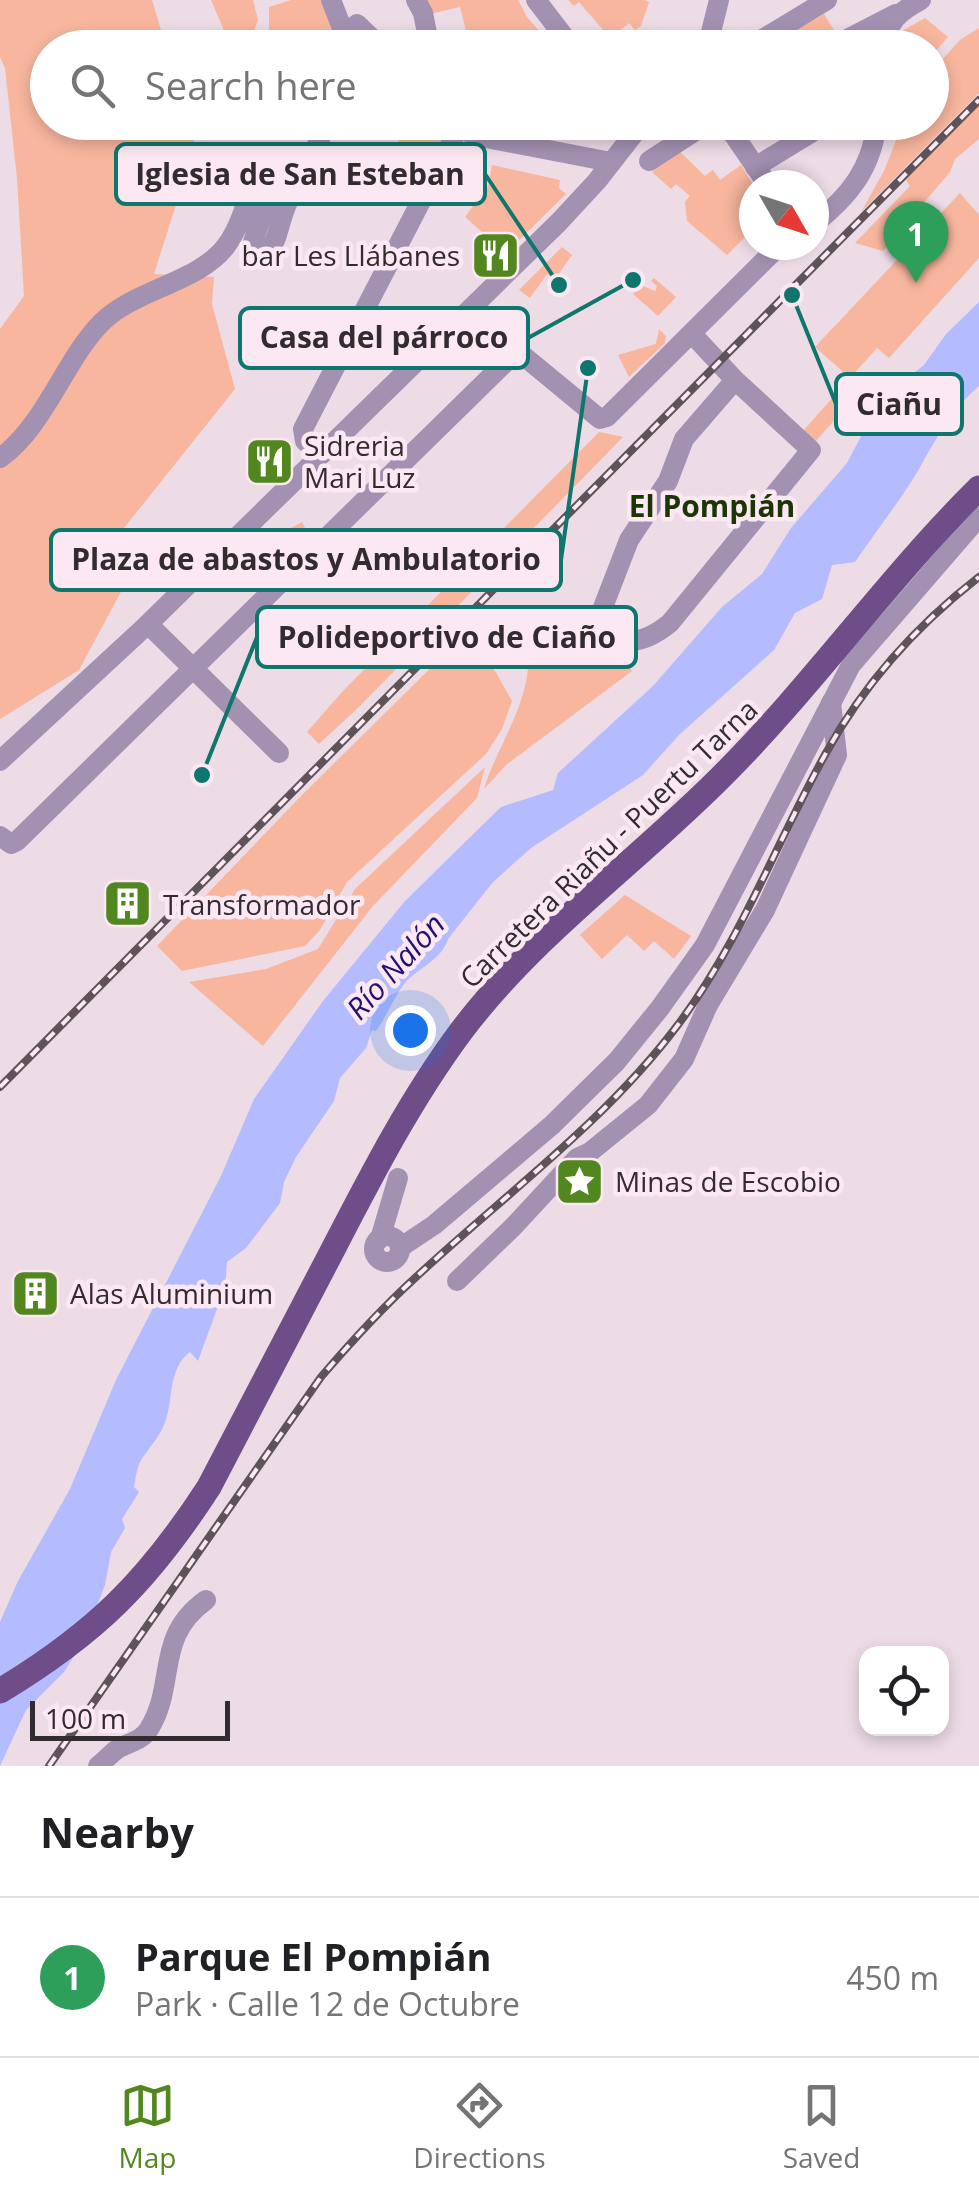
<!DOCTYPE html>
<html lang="en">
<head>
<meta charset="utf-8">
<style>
  :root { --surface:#fff; --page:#f2f2f2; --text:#202124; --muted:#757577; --line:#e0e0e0; --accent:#528720 }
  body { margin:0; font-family:"Open Sans",sans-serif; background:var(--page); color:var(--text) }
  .controls { position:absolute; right:30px; bottom:30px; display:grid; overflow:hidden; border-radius:20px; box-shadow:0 5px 15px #0003 }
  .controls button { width:90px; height:90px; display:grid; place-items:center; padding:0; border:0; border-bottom:2px solid var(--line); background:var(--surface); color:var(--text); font:50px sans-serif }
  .compass { position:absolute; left:739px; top:170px; width:90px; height:90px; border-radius:50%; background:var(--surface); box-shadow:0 5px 15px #0003; rotate:129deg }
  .scale { position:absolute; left:30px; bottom:25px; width:200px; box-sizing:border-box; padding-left:10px; border:5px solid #322b30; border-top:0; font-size:28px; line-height:35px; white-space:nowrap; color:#322b30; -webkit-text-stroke:8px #fbe8f3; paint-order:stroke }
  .you { position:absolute; left:410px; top:1030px; width:35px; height:35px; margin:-25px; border:8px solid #fff; border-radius:50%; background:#1a73e8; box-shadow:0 0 0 15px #1a73e833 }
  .badge { display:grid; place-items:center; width:65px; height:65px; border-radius:50%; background:var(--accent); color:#fff; font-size:32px; font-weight:700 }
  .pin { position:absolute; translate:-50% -82px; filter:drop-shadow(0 2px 5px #0008) }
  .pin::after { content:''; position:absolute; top:52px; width:35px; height:30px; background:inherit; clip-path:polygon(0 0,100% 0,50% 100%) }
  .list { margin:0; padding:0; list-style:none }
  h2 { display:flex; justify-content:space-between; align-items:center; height:130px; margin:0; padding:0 40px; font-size:42px }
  h2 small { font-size:32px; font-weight:400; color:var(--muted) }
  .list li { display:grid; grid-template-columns:65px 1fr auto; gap:30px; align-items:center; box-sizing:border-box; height:160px; padding:0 40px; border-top:2px solid var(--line) }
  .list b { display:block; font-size:38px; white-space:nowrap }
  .list p { margin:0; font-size:32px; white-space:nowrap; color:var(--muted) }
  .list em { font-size:32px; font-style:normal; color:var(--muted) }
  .icon { flex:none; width:55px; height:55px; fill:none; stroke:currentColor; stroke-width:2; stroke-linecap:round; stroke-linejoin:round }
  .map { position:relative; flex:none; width:979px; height:1766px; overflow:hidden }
  .search { position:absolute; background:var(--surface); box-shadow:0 5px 15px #0003; left:30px; right:30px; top:30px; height:110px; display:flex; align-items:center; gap:25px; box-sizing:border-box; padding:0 35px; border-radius:55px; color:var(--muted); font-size:38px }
  .sheet { height:290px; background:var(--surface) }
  nav { display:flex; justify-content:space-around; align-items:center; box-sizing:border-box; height:140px; border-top:2px solid var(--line); background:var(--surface); font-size:28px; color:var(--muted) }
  nav a { display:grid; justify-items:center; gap:5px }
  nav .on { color:var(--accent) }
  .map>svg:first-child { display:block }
  .green { fill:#f8b69e }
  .water { fill:#b4bbfe }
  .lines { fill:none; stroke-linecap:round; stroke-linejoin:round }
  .minor { stroke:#a391b2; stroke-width:20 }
  .major { stroke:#6f4d88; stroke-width:25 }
  .rail-casing { stroke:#5d5359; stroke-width:8 }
  .rail { stroke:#fbe8f3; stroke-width:4; stroke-dasharray:11; stroke-linecap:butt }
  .labels { text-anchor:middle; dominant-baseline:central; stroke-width:9; stroke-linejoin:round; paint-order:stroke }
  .poi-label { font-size:28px; fill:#322b30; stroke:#fbe8f3; text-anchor:start }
  .street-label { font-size:28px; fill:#322b30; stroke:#fbe8f3 }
  .neighbourhood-label { font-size:30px; font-weight:bold; fill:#1b3503; stroke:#fbe8f3 }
  .water-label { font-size:30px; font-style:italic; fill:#221270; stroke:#fbe8f3 }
  .leader { fill:none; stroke:#0f766e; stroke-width:4 }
  .callout-dot { fill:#0f766e; stroke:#fbe8f3; stroke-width:4 }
  .callout { fill:#fbe8f3; stroke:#0f766e; stroke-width:4 }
  .callout-label { font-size:30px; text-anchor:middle; font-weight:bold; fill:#322b30 }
</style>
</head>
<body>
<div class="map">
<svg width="979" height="1766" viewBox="0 0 979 1766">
  <rect width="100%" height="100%" fill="#eddbe6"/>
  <g class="green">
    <path d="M0,0h152l14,47 -118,1v74l140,1 7,22 -41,129 60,3 -2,27 23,85 -115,144 18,27 -59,110 -79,49v-390l24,-33 -7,-118 -12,-110 -5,-11z"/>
    <path d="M211,0h42l5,20 -10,27h-17z"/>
    <path d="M291,0h37l18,47h-28l-4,-16 -45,16v-40z"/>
    <path d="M423,0h95l9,17 26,30h-83l-10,-40 -30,7z"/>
    <path d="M568,0h77l4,2 -8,24 -6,4 -6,-7 -19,15 -31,-36 -5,4z"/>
    <path d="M824,14l10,16 -30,17h-6l-8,-14z"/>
    <path d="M925,18l23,19 -16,18v-7l-32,-1 4,-17z"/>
    <path d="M979,28v65l-118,119 23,-41 19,-48 29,-1v-51l28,-31z"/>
    <path d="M979,103v36l-24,20 -5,13 -67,79 -28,-8 55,-57 -5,-7z"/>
    <path d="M614,122v10l-9,7 -105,-16z"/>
    <path d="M405,123h49l-29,56 -34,-16z"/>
    <path d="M677,149l28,27 8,-6 7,10 21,-15 13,21v42l-27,27 -40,-34 -2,-19 5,-6 -14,-12 -5,5 -19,-17z"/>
    <path d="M492,165l68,15 -1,8 7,6 -60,59 -41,-36 13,-18 -3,-4 13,-8z"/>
    <path d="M960,193l19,22v43l-90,100 -12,-10 -26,29 12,11 -48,54 -12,-11 47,-53 -35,-31z"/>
    <path d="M562,247l10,8 -17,24 -8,-5 -17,24 -11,-8z"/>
    <path d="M654,278l22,19 -18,19 -25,-22 8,-9 14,6 2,-5 -6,-5z"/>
    <path d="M659,329l7,7 -1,7 -36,34 -11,-22 38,-11z"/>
    <path d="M599,432l24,5 -265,271 -39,36 -12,-12 35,-40z"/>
    <path d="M302,522l6,12 -11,6 2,6 -19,11 1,4 -12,7 -12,-22z"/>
    <path d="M471,628l41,73 -10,28 -16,25 -139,128 -27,48 -15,16 -123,25 -25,-25 145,-151z"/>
    <path d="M609,644l23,27 -126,94 -22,24c13,-42 39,-75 44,-120z"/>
    <path d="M485,767l-8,31 -104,108 -110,140 -74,-64 77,-13 52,-20 37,-60z"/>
    <path d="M625,895l66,41 -17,23 -20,-18 -10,10 -17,-16 -25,24 -22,-24z"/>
  </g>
  <path class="water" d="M979,302v84c-28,24 -42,51 -60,83 -19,32 -43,62 -64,93l-23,3 -10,34 -27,14 -21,37 -95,85 -36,40 -112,73 -38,34 -45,57c-6,21 -32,30 -43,44 -11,14 -18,33 -29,48l-4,-1 -6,18 -26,30 -6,23 -38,56 -12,25 -4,21 -34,45 -19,14 -2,25 -27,74 -8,-9c-21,16 -17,42 -23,64 -5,18 -14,27 -24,41 -6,7 -7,20 -9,30l5,5 -17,27 3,9 -14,24 -6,33 -22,57 -19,30 -38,38 -26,56v-144l18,-41 52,-92 46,-109 105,-204 33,-77 69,-98 82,-100 96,-94 52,-17 5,-17 95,-87 69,-79 40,-33 29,-46 56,-65 20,-38 34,-42 23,-18 22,-31z"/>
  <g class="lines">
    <g class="minor">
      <path d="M331,0l19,48"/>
      <path d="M416,0l7,13 7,35"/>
      <path d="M536,0l37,48"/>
      <path d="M357,24l25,24"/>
      <path d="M707,48l12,-48"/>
      <path d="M748,48l79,-48"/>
      <path d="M830,48l66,-34"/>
      <path d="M884,48c3,-27 15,-36 37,-48"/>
      <path d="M463,122l5,10 8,4 135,26"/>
      <path d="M725,122l43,63"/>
      <path d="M649,161l60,-39"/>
      <path d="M755,167l74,-45"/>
      <path d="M814,224c35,-27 58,-56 63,-102"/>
      <path d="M469,311l131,108 7,-2 173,-172"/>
      <path d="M693,335l42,45 76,70 -141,173c-26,21 -55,29 -70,-8l29,-75 39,-59 16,-42 51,-59"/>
      <path d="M320,455l-15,-14 -2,-12 159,-307"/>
      <path d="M0,458c45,-32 65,-99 102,-136 34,-33 97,-40 124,-76 15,-20 22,-49 29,-72l5,-8 10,3c4,28 -13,54 -19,81l6,6 11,-3c10,-13 11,-29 17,-44 11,-30 31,-56 42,-87"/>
      <path d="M148,624l131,129"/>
      <path d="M0,761l148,-137 411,-402 38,-41 46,-59"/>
      <path d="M0,836l11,8 6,-3 501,-491"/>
      <circle cx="387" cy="1249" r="13"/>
      <path d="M380,1239l18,-61"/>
      <path d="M401,1247l33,-22 118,-100 65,-64 43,-53 45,-63 146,-280 128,-148"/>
      <path d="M457,1281l56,-54 64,-69 13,-6 58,-47 36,-46 24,-54 57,-95 72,-155 -6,-52"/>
      <path d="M98,1766c6,-5 12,-11 18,-16 12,-8 25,-8 33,-21 28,-45 5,-92 57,-129"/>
    </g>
    <path class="major" d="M0,1691c96,-58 148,-110 209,-204 40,-76 80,-152 119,-228 41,-79 81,-158 134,-229 75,-99 179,-171 265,-259 89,-90 162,-194 252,-283"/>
    <defs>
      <g id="rail">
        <path d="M0,1087l979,-987"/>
        <path d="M49,1766l272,-389c30,-35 60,-68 94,-99 88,-82 189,-155 262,-252 63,-83 99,-183 149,-273 38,-69 91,-128 153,-176"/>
      </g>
    </defs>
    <use href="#rail" class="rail-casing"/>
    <use href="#rail" class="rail"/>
  </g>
  <defs>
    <symbol id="restaurant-square" viewBox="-11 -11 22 22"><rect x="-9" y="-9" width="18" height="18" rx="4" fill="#528720" stroke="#fbe8f3"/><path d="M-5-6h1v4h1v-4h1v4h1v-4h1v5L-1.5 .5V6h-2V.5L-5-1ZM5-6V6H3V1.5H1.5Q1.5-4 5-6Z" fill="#fff"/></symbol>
    <symbol id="building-square" viewBox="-11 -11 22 22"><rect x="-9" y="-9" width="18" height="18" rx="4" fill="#528720" stroke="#fbe8f3"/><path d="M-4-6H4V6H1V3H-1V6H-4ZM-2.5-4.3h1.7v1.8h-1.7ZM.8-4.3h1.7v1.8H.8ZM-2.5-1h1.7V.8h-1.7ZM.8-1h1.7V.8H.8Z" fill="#fff"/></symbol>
    <symbol id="sight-square" viewBox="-11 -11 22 22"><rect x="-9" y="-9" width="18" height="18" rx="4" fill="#528720" stroke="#fbe8f3"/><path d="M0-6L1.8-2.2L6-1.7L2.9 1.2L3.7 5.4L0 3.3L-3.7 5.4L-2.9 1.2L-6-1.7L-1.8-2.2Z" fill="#fff"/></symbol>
  </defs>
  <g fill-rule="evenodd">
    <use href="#restaurant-square" x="468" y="228" width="55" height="55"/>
    <use href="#restaurant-square" x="242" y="434" width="55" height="55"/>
    <use href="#building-square" x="100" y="876" width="55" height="55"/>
    <use href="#sight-square" x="552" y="1154" width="55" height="55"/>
    <use href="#building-square" x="8" y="1266" width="55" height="55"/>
  </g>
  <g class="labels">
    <g class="poi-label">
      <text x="460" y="255" text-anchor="end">bar Les Llábanes</text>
      <text x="304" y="445">Sidreria<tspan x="304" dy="32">Mari Luz</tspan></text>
      <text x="163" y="904">Transformador</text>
      <text x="615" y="1181">Minas de Escobio</text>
      <text x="70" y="1293">Alas Aluminium</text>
    </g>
    <g class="street-label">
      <text transform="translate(608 843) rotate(-44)">Carretera Riañu - Puertu Tarna</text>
    </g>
    <g class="neighbourhood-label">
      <text x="712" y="505">El Pompián</text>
    </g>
    <g class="water-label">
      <text transform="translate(395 966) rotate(-48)">Río Nalón</text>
    </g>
  </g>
  <path class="leader" d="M559 285L485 174M633 280L528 338M792 295L836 404M588 368L561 560M202 775L257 637"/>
  <g class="callout-dot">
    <circle cx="559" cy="285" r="10"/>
    <circle cx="633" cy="280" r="10"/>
    <circle cx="792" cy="295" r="10"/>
    <circle cx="588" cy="368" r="10"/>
    <circle cx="202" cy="775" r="10"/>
  </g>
  <g class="callout">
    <rect x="116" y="144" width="369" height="60" rx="10"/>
    <rect x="240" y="308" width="288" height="60" rx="10"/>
    <rect x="836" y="374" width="126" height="60" rx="10"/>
    <rect x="51" y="530" width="510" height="60" rx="10"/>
    <rect x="257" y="607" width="379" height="60" rx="10"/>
  </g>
  <g class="callout-label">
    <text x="300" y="185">Iglesia de San Esteban</text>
    <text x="384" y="348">Casa del párroco</text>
    <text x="899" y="415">Ciañu</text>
    <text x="306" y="570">Plaza de abastos y Ambulatorio</text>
    <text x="447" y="648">Polideportivo de Ciaño</text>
  </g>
</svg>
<div class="controls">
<button><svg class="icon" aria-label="locate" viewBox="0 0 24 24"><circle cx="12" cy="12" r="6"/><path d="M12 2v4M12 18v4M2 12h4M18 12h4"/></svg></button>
</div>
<svg class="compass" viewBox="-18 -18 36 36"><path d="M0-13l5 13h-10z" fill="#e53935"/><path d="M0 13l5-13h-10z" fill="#757577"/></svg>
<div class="scale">100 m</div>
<div class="you"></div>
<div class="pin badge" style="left:916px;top:283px;background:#2e9e5b">1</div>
<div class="search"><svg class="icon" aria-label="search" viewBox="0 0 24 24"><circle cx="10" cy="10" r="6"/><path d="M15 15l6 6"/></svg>Search here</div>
</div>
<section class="sheet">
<h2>Nearby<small></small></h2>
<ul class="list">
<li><span class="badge" style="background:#2e9e5b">1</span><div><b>Parque El Pompián</b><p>Park · Calle 12 de Octubre</p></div><em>450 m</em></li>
</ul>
</section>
<nav>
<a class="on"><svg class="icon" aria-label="map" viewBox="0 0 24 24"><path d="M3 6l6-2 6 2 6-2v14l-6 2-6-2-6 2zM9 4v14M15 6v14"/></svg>Map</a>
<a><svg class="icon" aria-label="directions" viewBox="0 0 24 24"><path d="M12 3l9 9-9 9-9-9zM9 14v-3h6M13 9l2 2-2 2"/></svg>Directions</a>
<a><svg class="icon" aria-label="saved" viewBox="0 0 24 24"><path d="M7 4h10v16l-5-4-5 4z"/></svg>Saved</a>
</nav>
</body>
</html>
